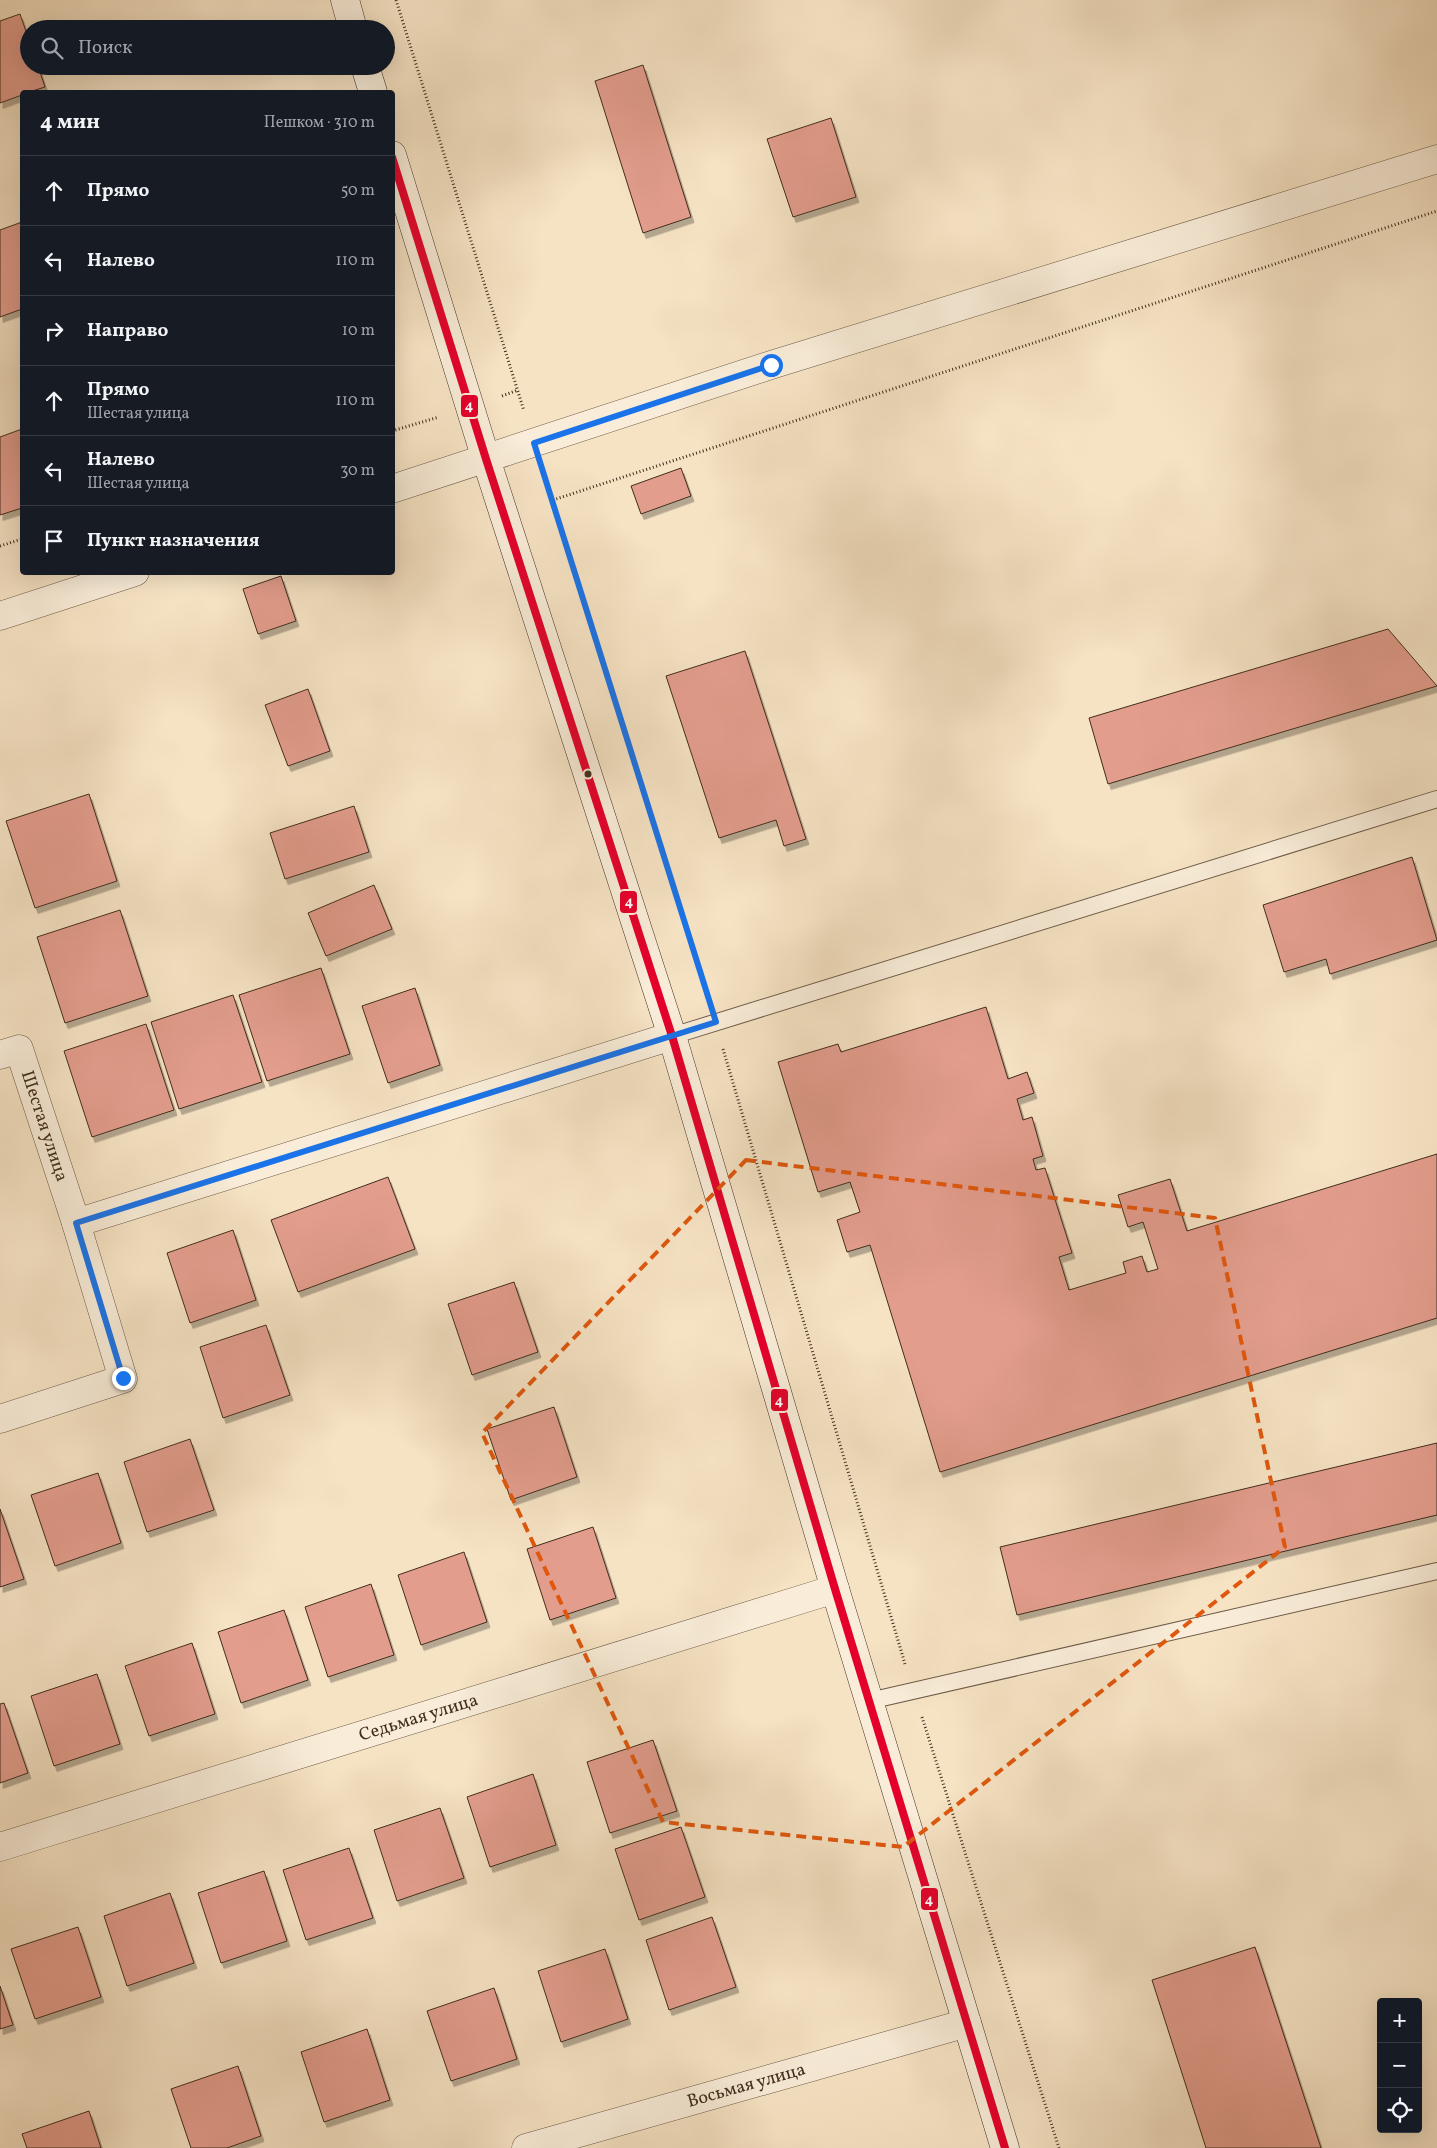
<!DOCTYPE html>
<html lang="ru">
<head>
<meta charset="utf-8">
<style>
  :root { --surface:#171b24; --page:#242831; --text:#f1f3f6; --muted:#9ea1a6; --line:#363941 }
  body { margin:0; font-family:Vollkorn,serif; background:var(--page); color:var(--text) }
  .controls { position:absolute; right:15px; bottom:15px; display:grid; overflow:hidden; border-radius:5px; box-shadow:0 5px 20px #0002 }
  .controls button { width:45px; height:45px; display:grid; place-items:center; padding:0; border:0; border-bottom:1px solid var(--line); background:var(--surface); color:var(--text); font:25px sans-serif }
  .stop { position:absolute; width:15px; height:15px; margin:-11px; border:4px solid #1a73e8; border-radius:50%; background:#fff }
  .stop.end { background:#1a73e8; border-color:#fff; box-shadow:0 1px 5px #0008 }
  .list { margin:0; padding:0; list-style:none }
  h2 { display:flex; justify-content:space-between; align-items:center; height:65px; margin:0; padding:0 20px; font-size:21px }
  h2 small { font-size:16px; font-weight:400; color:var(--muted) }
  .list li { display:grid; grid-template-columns:32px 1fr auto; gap:15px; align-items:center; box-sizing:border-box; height:70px; padding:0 20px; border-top:1px solid var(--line) }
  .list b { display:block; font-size:19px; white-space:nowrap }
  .list p { margin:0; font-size:16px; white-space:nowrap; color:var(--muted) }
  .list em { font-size:16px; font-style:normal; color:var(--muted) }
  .icon { flex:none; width:28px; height:28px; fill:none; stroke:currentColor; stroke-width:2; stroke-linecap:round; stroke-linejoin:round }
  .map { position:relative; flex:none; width:1437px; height:2148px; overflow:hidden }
  .search { position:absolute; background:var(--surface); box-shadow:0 5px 20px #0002; left:20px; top:20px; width:375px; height:55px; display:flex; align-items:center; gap:12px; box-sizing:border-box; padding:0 18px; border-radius:28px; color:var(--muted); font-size:19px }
  .panel { position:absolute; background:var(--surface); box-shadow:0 5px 20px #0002; left:20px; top:90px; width:375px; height:485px; border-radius:5px }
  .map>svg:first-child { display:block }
  .building { fill:#e39d8d; stroke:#412d1d; filter:url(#shadow) }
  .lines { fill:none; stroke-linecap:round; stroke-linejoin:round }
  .service-casing { stroke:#6e5a47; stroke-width:18 }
  .minor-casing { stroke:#6e5a47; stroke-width:29 }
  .secondary-casing { stroke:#412d1d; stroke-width:29 }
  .path { stroke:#412d1d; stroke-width:3; stroke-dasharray:1 2.5; stroke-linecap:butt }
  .service { stroke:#f9edd9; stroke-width:16 }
  .minor { stroke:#f9edd9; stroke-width:28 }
  .secondary { stroke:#f9edd9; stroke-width:28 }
  .bus-1-casing { stroke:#f9edd9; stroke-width:11 }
  .bus-1 { stroke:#e4002b; stroke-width:8 }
  .route { stroke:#1a73e8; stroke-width:6 }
  .marked { fill:none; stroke:#e0570d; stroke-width:4; stroke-dasharray:10 6; stroke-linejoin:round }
  .bus-dot { fill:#412d1d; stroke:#f9edd9; stroke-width:2 }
  .labels { text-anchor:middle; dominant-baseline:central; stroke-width:4; stroke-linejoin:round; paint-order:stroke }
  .street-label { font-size:18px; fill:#412d1d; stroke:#f9edd9 }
  .line-badge { stroke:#f9edd9; stroke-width:2 }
  .badge-label { font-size:14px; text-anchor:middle; font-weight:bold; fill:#fff }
</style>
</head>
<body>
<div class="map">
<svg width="1437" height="2148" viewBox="0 0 1437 2148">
  <defs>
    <filter id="shadow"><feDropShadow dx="3" dy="5.5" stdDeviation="0" flood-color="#0004"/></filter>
  </defs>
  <rect width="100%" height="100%" fill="#f6e3c4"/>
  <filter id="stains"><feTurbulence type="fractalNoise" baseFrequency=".004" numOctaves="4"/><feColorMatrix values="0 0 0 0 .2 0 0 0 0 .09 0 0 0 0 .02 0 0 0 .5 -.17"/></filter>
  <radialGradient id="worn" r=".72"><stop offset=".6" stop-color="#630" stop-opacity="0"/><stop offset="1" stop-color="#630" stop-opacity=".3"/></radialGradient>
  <g class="building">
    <path d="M20,14l9,26v26h9l7,21 -16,5h-7v3l-22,8v-82z"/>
    <path d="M643,65l48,152 -48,16 -48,-152z"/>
    <path d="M831,118l25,79 -63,20 -26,-78z"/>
    <path d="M22,222v87l-22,8v-87z"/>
    <path d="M22,429v79l-22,7v-78z"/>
    <path d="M681,468l10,28 -50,18 -10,-28z"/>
    <path d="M281,576l15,45 -38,13 -15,-45z"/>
    <path d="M1388,629l49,57 -329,98 -19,-66z"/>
    <path d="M745,651l61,188 -22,7 -8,-26 -57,18 -53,-162z"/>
    <path d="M308,689l22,62 -42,15 -23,-61z"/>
    <path d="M89,794l28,87 -82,27 -29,-87z"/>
    <path d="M354,806l15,46 -84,27 -15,-46z"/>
    <path d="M1412,857l25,83 -107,34 -4,-15 -42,13 -21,-67z"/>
    <path d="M374,885l18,44 -66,27 -18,-43z"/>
    <path d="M120,910l28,86 -83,27 -28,-86z"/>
    <path d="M321,968l29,86 -83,27 -28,-86z"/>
    <path d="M415,988l25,77 -52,18 -26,-77z"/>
    <path d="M233,995l29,87 -83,27 -28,-87z"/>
    <path d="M986,1007l22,72 19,-7 7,21 -17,6 6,21 9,-3 11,39 -10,3 3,11 9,-2 27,85 -13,4 10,33 57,-17 -3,-11 19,-6 5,16 11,-3 -15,-47 -15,5 -10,-32 52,-16 17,52 250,-77v164l-497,154 -70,-227 -23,7 -10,-32 23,-8 -10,-30 -32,10 -40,-130 60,-18 3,8z"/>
    <path d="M146,1024l28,86 -82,27 -28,-86z"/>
    <path d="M388,1177l27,72 -117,43 -27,-72z"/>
    <path d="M233,1230l23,70 -66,23 -23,-70z"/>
    <path d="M514,1282l24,70 -66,23 -24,-71z"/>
    <path d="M266,1325l24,70 -67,23 -23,-71z"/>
    <path d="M554,1407l23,70 -66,23 -24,-71z"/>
    <path d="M190,1439l24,71 -67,22 -23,-70z"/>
    <path d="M1437,1443v72l-420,100 -17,-68z"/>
    <path d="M98,1473l23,70 -66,23 -24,-71z"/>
    <path d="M0,1509l24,70 -24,8z"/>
    <path d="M593,1527l23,71 -66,22 -23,-71z"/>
    <path d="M464,1552l23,70 -66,23 -23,-70z"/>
    <path d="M371,1584l23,71 -66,22 -23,-70z"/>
    <path d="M284,1610l24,70 -67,23 -23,-71z"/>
    <path d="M192,1643l23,71 -66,22 -24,-70z"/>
    <path d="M97,1674l23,70 -66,22 -23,-70z"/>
    <path d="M4,1703l24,70 -28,10v-79z"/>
    <path d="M653,1740l24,71 -67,22 -23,-71z"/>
    <path d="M533,1774l23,71 -66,22 -23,-70z"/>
    <path d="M440,1808l24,70 -67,23 -23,-71z"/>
    <path d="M681,1827l24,70 -66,23 -24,-71z"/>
    <path d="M349,1848l24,70 -67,22 -23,-70z"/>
    <path d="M264,1871l23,70 -66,22 -23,-70z"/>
    <path d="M170,1893l24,70 -67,23 -23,-70z"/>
    <path d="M712,1917l24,70 -67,23 -23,-70z"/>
    <path d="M78,1927l23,70 -66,22 -24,-70z"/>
    <path d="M1255,1947l66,201h-115l-54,-168z"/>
    <path d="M605,1949l23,70 -67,23 -23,-71z"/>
    <path d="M0,1986l13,39 -13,4z"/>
    <path d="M494,1988l23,71 -66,22 -24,-70z"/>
    <path d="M367,2029l23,71 -66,22 -23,-70z"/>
    <path d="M238,2066l23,70 -34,12h-36l-20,-59z"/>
    <path d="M89,2111l12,37h-74l-5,-14z"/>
  </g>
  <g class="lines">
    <defs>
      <g id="service">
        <path d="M672,1036l765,-237"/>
        <path d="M869,1701l568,-130"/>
      </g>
      <g id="minor">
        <path d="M392,489l379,-124 666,-206"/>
        <path d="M0,616l135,-44"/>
        <path id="s1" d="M0,1055l19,-6 57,174 596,-187"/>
        <path d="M0,1419l123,-40 -47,-156"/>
        <path id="s2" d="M0,1847l835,-258"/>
        <path id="s3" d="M526,2148l441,-125"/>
      </g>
      <g id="secondary">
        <path d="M345,0l8,29"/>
        <path d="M365,66l8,26"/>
        <path d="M392,155l94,304 186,577 163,553 170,559"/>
      </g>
    </defs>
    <use href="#service" class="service-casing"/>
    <use href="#minor" class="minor-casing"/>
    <use href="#secondary" class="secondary-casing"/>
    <g class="path">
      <path d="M396,0l128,411"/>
      <path d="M502,396l16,-6"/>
      <path d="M392,431l47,-14"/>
      <path d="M544,474l164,523"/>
      <path d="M553,500l884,-289"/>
      <path d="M0,546l22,-7"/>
      <path d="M723,1049l182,615"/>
      <path d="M922,1717l137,431"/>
    </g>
    <use href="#service" class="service"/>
    <use href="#minor" class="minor"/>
    <use href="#secondary" class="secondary"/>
    <defs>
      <path id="bus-1" d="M392,157l94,302 186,577 163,553 170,559"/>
    </defs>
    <use href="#bus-1" class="bus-1-casing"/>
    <use href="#bus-1" class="bus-1"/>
  </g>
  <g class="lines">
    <path class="route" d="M123,1378l-47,-155 640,-201 -182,-579 237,-78"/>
  </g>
  <path class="marked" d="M746,1160l469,58 70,329 -382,300 -240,-25 -181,-389z"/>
  <circle class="bus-dot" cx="588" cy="774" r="4.5"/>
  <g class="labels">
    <g class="street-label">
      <text stroke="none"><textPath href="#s1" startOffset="101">Шестая улица</textPath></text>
      <text stroke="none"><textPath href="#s2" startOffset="438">Седьмая улица</textPath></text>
      <text stroke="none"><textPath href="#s3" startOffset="229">Восьмая улица</textPath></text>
    </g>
  </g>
  <g class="line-badge">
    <rect x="460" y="394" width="19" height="24" rx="5" fill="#e4002b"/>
    <rect x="619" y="890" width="19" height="24" rx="5" fill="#e4002b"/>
    <rect x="770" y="1388" width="19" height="24" rx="5" fill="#e4002b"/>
    <rect x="920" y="1887" width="19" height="24" rx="5" fill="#e4002b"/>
  </g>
  <g class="badge-label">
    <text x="469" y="410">4</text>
    <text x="629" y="906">4</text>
    <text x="779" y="1405">4</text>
    <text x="929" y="1904">4</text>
  </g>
  <rect width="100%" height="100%" filter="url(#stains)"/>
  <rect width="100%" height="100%" fill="url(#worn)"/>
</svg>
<div class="controls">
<button>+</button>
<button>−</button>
<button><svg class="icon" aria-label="locate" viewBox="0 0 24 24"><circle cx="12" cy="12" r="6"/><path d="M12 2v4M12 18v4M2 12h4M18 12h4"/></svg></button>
</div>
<div class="stop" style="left:771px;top:365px"></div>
<div class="stop end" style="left:123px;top:1378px"></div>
<div class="search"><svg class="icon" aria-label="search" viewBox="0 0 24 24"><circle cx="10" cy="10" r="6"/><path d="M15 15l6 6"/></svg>Поиск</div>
<section class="panel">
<h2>4 мин<small>Пешком · 310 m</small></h2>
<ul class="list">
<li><svg class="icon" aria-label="ahead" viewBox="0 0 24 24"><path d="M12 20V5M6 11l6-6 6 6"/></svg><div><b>Прямо</b></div><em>50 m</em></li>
<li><svg class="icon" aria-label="left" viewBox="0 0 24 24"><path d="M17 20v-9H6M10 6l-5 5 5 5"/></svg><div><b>Налево</b></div><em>110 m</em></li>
<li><svg class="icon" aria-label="right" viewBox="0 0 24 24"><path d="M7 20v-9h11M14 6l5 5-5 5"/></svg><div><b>Направо</b></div><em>10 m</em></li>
<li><svg class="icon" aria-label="ahead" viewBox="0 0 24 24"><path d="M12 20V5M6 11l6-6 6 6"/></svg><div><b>Прямо</b><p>Шестая улица</p></div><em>110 m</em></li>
<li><svg class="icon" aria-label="left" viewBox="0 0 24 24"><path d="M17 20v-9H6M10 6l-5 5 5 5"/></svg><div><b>Налево</b><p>Шестая улица</p></div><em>30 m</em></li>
<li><svg class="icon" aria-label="arrive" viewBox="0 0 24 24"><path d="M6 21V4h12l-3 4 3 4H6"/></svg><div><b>Пункт назначения</b></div></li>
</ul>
</section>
</div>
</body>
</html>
